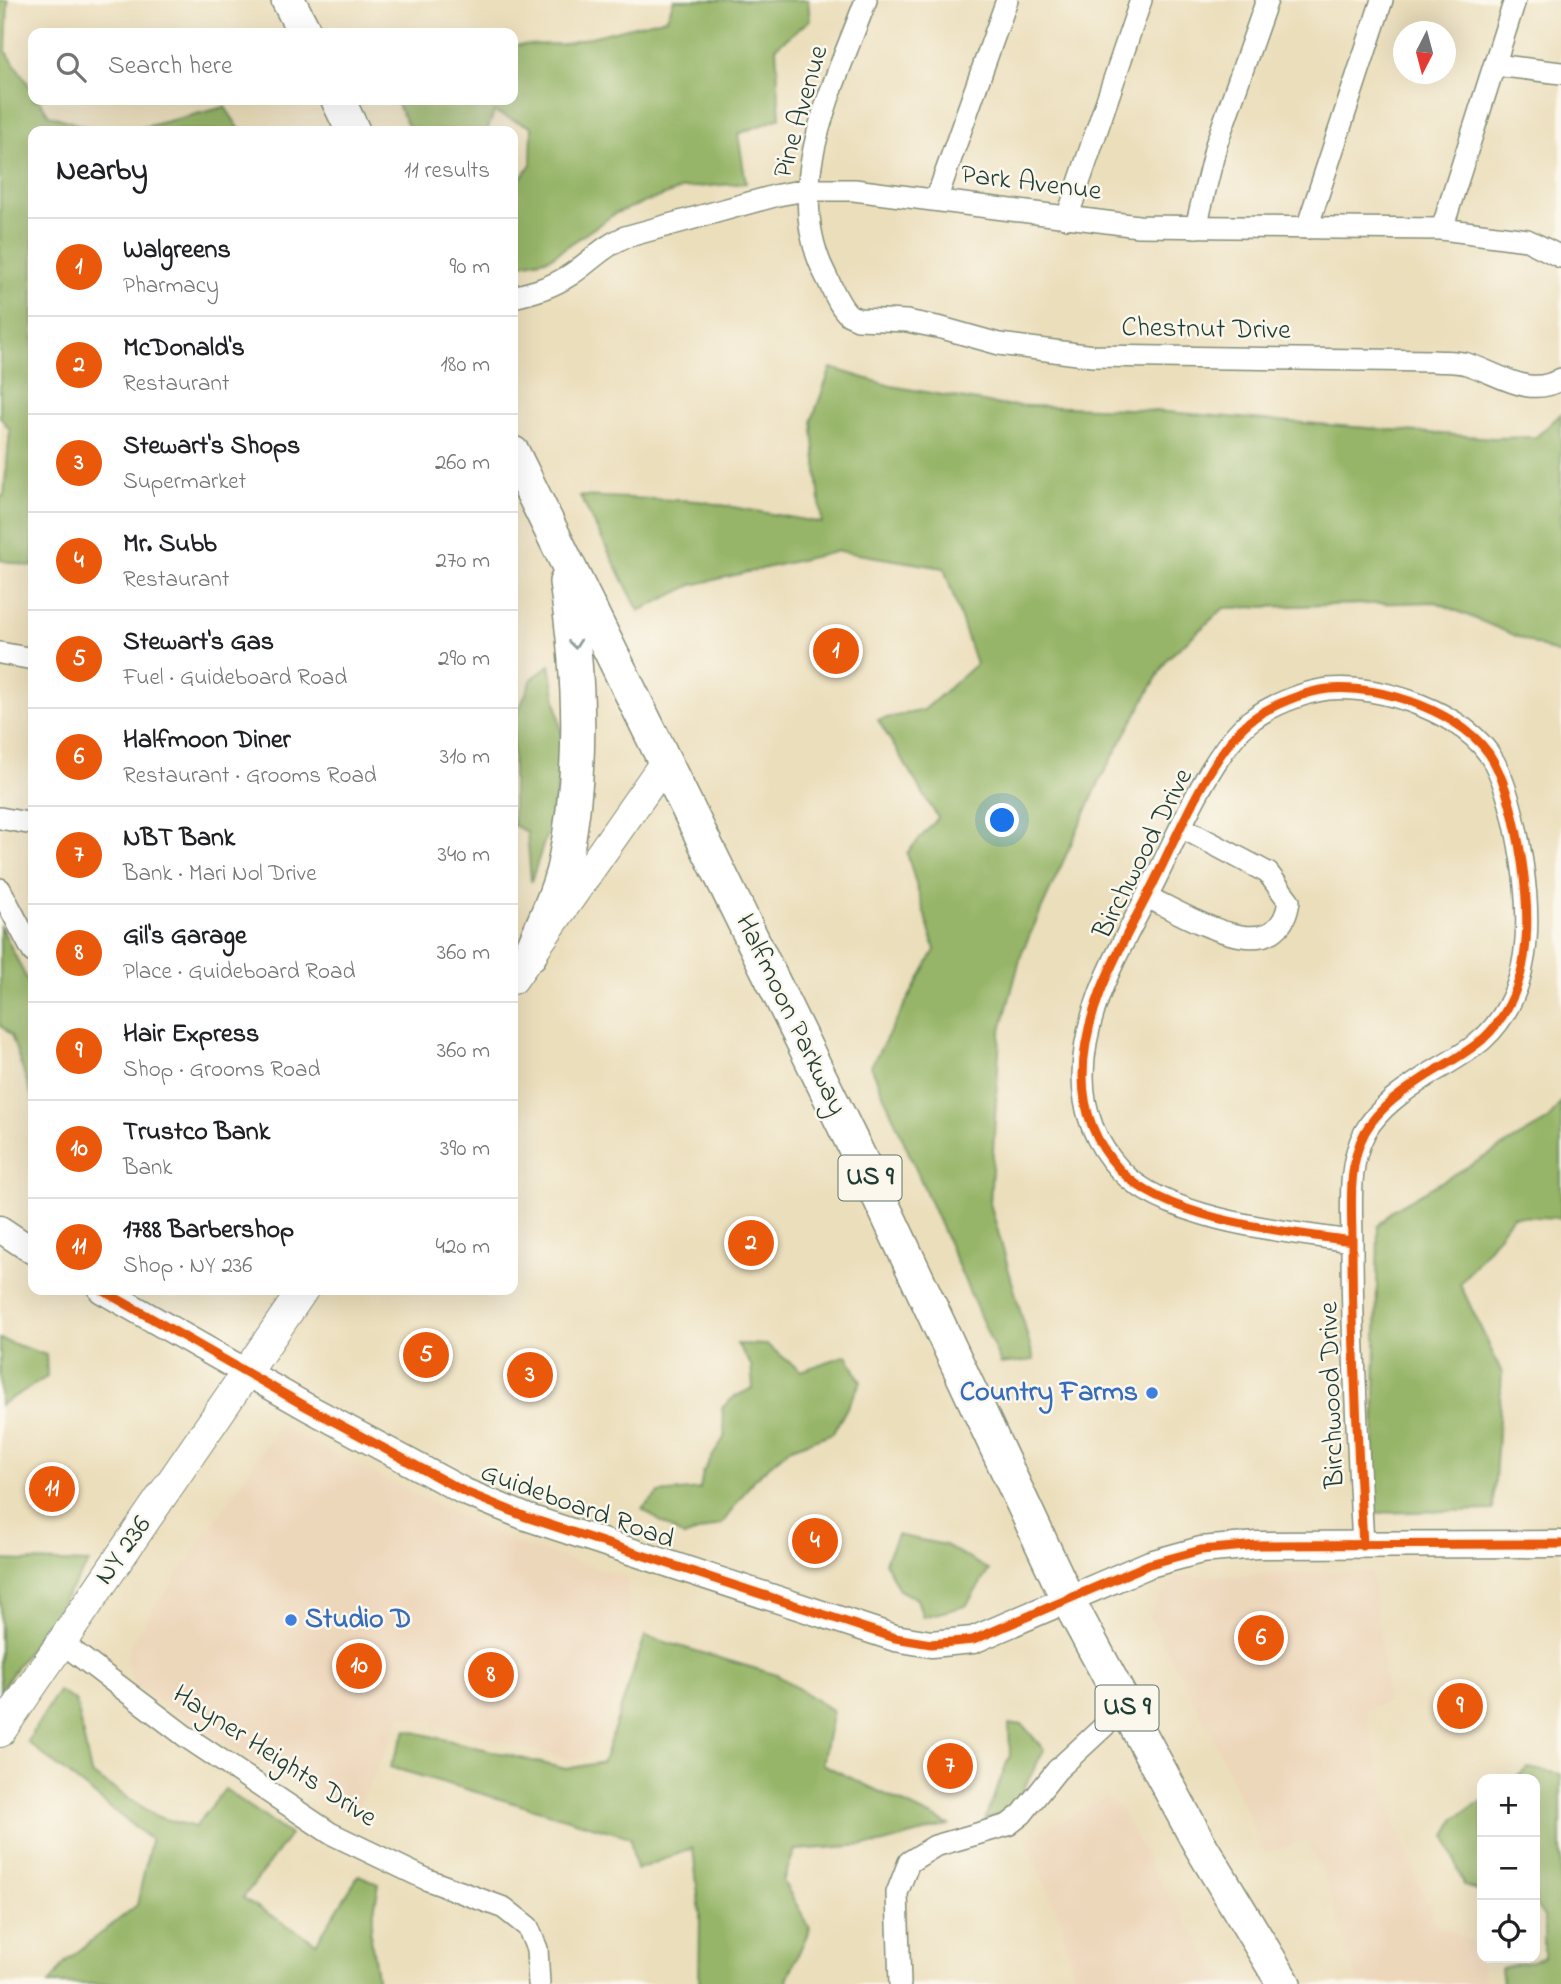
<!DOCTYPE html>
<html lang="en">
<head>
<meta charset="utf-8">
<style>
  :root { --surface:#fff; --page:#f2f2f2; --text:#202124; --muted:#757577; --line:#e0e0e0; --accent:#ea580c }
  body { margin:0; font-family:"Indie Flower",sans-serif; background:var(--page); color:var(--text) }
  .controls { position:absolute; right:21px; bottom:21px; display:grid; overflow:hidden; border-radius:14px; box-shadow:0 7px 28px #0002 }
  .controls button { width:63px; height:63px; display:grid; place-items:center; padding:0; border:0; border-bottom:2px solid var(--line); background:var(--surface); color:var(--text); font:35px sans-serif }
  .compass { position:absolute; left:1393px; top:21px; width:63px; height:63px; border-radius:50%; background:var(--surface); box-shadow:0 7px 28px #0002; rotate:186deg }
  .you { position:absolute; left:1003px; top:821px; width:24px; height:24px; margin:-18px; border:5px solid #fff; border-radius:50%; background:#1a73e8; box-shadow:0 0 0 10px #1a73e833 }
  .badge { display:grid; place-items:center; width:46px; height:46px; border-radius:50%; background:var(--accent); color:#fff; font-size:23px; font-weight:700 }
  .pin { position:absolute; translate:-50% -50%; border:4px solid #fff; box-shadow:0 2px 7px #0006 }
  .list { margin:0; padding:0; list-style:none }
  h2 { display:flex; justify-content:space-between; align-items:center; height:91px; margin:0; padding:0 28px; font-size:30px }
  h2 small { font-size:23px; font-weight:400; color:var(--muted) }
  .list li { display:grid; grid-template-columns:46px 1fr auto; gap:21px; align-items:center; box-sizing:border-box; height:98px; padding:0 28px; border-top:2px solid var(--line) }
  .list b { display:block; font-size:26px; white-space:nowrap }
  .list p { margin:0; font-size:23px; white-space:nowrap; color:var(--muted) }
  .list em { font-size:23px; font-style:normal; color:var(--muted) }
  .icon { flex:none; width:38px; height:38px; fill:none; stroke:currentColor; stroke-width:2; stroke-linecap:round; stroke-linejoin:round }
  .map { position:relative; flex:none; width:1561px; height:1984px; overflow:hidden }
  .search { position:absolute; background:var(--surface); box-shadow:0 7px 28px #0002; left:28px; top:28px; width:490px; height:77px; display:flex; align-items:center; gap:18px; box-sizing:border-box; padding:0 24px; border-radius:14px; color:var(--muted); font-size:26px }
  .panel { position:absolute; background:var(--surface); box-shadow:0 7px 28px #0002; left:28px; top:126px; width:490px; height:1169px; border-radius:14px }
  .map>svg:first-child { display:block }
  .built { fill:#edd7bb }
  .forest { fill:#96b568; stroke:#5a794e; stroke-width:2 }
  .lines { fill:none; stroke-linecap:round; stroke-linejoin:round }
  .minor-casing { stroke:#858e78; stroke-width:24 }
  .tertiary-casing { stroke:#858e78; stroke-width:29 }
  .secondary-casing { stroke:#858e78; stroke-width:32 }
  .primary-casing { stroke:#858e78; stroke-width:36 }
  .minor { stroke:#fff; stroke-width:21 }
  .tertiary { stroke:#fff; stroke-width:26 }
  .secondary { stroke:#fff; stroke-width:30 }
  .primary { stroke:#fff; stroke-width:33 }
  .cycleway-casing { stroke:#fbf7ec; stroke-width:13 }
  .cycleway { stroke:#e8590c; stroke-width:9 }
  .oneway { stroke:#8f9e9a }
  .shop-dot { fill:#3f7fe0; stroke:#fbf7ec; stroke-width:2.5 }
  .labels { text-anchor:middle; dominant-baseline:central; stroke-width:5; stroke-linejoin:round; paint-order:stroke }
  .shield { fill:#fbf7ec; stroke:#61756b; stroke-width:2 }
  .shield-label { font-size:26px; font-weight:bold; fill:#1f3d34 }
  .street-label { font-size:28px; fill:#1f3d34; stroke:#fbf7ec }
  .shop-label { font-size:28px; font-weight:bold; fill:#366cbe; stroke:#fbf7ec; text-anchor:end }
</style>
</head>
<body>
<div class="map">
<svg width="1561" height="1984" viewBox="0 0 1561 1984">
  <rect width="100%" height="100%" fill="#fbf7ec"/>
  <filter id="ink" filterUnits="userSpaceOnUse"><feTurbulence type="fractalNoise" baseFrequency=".0143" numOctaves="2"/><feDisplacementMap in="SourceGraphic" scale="14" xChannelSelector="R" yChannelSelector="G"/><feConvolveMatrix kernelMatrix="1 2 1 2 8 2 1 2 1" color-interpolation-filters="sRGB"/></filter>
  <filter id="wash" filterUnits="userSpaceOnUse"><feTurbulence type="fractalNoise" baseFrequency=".00686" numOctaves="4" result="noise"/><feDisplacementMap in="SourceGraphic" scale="28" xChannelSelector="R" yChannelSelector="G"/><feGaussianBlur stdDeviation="1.57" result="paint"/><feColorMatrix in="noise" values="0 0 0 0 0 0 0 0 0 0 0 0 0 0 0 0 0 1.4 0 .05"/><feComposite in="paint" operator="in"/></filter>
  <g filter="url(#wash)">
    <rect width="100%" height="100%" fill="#ebdebb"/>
    <g class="built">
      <path d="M279,1427l235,116 113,34 5,69 -38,106 -21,8 -171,-44 -45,94 -33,-6 -190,-119 -8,-24 4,-17z"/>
      <path d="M1372,1571l15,130 -23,10 34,121 39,94 36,16 14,42h-128l-36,-111 -16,-33 -42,13 -53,-118 -64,-120 26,-38z"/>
      <path d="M1105,1797l15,12 35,64 71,111h-150l-15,-63 -35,-82z"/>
    </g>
    <g class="forest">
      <path d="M0,0h8l-2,51 27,40v9h6l10,15 50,16h-66v436l-33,-7v-64h4l6,-66 -10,-13z"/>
      <path d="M674,0h134l2,20 -34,27 4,71 -42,16 8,49 -62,5 -68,25 -66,45 -37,8v-77l18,-25 1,-37 -38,-15 -7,19h-76l-16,-31h118v-55l50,-1 104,-26z"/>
      <path d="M225,107l16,24h-113z"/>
      <path d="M831,368l60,18 109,19 129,4 364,29 43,-1 25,-23v241l-125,-53 -212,6 -57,51 -66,119 -79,174 -22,82 -10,169 44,157 -33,4 -130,-298 64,-116 -28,-97 31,-35 -60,-98 46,-10 52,-46 -32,-96 -105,-17 -147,34 -53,26 -59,-115 119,5 123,22 -10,-103z"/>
      <path d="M550,665l15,89 -14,67 -20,61 -4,-50 -14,-7v-101l19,-45z"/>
      <path d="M0,925l33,67v108l-22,-65 -11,-10z"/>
      <path d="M1561,1102v116l-48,-2 -53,68 42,89 -9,137 -120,3 5,-287 16,-17 153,-88z"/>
      <path d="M0,1339l46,16 1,22 -47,28z"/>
      <path d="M737,1344l30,1 34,26 46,-16 14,27 -28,51 -44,16 -35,30 -32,45 -38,13 -42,-28 17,-16 41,-4 3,-17 22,-36 -3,-28 12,-11 19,-9 -2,-23z"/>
      <path d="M897,1535l48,10 44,25 -23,36 -43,11 -6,-18 -18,-9 -14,-28z"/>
      <path d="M0,1560l89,3 -89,128z"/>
      <path d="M645,1636l132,39 56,36 -11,53 127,61 -69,19 -85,6 -12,31 27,47 -23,51 1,5h-89l1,-70 -7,-66 -57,22 -6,-33 -240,-70 16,-37 160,39 37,-7z"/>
      <path d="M58,1691l18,10 15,73 67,43 37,10 30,-38 65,46 -47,63 73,45 43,-68 20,9 -9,48 8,52h-329l17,-23 71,-56 14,-65 -124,-98z"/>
      <path d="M1022,1724l22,26 -32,61 -27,8 25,-64 -1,-30z"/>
      <path d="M1528,1768l33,6v210h-58l-2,-16 43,-10v-41l-9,-13v-125h-21z"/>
      <path d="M1482,1801v91l-18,-6 -18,-50 9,-18z"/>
    </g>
  </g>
  <g filter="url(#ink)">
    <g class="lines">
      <defs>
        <g id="minor">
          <path d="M866,0c-32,87 -87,188 -39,278 6,12 12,28 22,37l9,4 49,2 35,7 57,16 94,12 340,5c11,1 23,0 34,3 31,9 62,35 94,15"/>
          <path d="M1495,65l66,8"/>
          <path d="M936,200l71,-200"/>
          <path d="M1067,218l74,-218"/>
          <path d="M1196,227l20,-82 51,-145"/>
          <path d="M1307,228l75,-228"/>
          <path d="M1442,229l73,-229"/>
          <path d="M513,297c21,-5 39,-10 57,-22 20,-13 33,-29 55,-38l153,-42 28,-5h48l284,36 304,3 85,11 34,17"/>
          <path d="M0,653l33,6"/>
          <path d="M0,818l33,6"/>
          <path d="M0,889l33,63"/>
          <path d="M1147,897c37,17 132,78 142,4l-21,-28 -87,-46"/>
          <path d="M1352,1241c-66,-9 -186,-21 -232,-71 -24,-26 -37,-57 -37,-94 0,-73 44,-138 75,-202 21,-43 55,-123 92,-153 19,-15 53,-29 78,-32 52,-5 140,24 166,73 15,28 23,68 28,100 9,60 10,132 -39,177 -16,14 -37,25 -55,36 -23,15 -49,32 -63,57 -18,33 -13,75 -13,111 0,101 6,202 11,303"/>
          <path d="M61,1642l124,94 145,97 98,47 76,28 24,19 9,22 2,35"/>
          <path d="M900,1984l-3,-91 12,-31 26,-16 73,-21 14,-11 35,-44 69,-64"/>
        </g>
        <g id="tertiary">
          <path d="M0,1229l33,22"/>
          <path d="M102,1290l205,117 158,85 61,25 369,121 36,6 42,-4 177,-76 51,-14 56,-5 304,-1"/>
        </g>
        <g id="secondary">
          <path d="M513,979l153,-218"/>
          <path d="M0,1732l303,-442"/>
        </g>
        <g id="primary">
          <path d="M288,0l17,33"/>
          <path d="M338,100l15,31"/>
          <path d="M513,453l367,746 188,401 132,245 84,139"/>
          <path d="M530,955c11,-29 28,-60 34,-90 20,-95 16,-188 2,-283"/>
        </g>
      </defs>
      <use href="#minor" class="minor-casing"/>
      <use href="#tertiary" class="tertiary-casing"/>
      <use href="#secondary" class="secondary-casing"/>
      <use href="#primary" class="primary-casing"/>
      <use href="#minor" class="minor"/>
      <use href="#tertiary" class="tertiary"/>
      <use href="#secondary" class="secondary"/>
      <use href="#primary" class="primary"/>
      <defs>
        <g id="cycleway">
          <path d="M1352,1241c-66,-9 -186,-21 -232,-71 -24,-26 -37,-57 -37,-94 0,-73 44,-138 75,-202 21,-43 55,-123 92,-153 19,-15 53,-29 78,-32 52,-5 140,24 166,73 15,28 23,68 28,100 9,60 10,132 -39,177 -16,14 -37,25 -55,36 -23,15 -49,32 -63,57 -18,33 -13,75 -13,111 0,101 6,202 11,303"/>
          <path d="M102,1290l205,117 158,85 61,25 369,121 36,6 42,-4 177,-76 51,-14 56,-5 304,-1"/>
        </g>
      </defs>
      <use href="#cycleway" class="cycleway-casing"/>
      <use href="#cycleway" class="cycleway"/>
    </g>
    <defs><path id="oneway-chevron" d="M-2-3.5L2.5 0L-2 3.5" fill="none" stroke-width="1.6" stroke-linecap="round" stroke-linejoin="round" transform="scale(1.75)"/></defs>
    <use class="oneway" href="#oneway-chevron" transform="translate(575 644) rotate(84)"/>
  </g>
  <g class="shop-dot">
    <circle cx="1152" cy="1393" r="7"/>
    <circle cx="291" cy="1620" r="7"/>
  </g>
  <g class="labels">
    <g class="shield">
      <rect x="838.5" y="1155.5" width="63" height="45" rx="5"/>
      <rect x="1095.5" y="1685.5" width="63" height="45" rx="5"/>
    </g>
    <g class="shield-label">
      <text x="870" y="1178">US 9</text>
      <text x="1127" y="1708">US 9</text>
    </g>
    <g class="street-label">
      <text transform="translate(802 112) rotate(-74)">Pine Avenue</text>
      <text transform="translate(1031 184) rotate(7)">Park Avenue</text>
      <text transform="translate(1206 330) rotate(1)">Chestnut Drive</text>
      <text transform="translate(1144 854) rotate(-63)">Birchwood Drive</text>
      <text transform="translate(790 1015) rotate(64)">Halfmoon Parkway</text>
      <text transform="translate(1333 1395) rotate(-92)">Birchwood Drive</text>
      <text transform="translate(577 1507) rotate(20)">Guideboard Road</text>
      <text transform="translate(124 1551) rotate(-55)">NY 236</text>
      <text transform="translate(274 1757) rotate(33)">Hayner Heights Drive</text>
    </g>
    <g class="shop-label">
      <text x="1138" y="1393">Country Farms</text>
      <text x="305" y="1620" text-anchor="start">Studio D</text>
    </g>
  </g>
</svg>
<div class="controls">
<button>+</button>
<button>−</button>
<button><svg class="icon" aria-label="locate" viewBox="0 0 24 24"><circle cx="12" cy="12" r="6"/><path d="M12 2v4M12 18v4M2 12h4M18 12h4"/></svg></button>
</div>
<svg class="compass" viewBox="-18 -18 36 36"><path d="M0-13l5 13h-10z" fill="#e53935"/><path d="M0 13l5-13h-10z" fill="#757577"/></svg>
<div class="you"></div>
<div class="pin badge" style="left:836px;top:651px">1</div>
<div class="pin badge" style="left:751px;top:1243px">2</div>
<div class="pin badge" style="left:530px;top:1375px">3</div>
<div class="pin badge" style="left:815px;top:1541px">4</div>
<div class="pin badge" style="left:426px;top:1355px">5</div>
<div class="pin badge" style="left:1261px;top:1638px">6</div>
<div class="pin badge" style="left:950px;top:1766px">7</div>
<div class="pin badge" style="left:491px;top:1675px">8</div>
<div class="pin badge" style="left:1460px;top:1706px">9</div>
<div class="pin badge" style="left:359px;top:1666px">10</div>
<div class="pin badge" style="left:52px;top:1489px">11</div>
<div class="search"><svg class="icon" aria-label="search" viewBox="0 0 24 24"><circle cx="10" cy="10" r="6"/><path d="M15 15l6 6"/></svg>Search here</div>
<section class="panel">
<h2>Nearby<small>11 results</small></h2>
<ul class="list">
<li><span class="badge">1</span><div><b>Walgreens</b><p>Pharmacy</p></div><em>90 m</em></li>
<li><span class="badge">2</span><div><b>McDonald's</b><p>Restaurant</p></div><em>180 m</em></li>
<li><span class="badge">3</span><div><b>Stewart's Shops</b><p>Supermarket</p></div><em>260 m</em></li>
<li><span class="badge">4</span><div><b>Mr. Subb</b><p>Restaurant</p></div><em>270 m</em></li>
<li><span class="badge">5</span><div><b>Stewart's Gas</b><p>Fuel · Guideboard Road</p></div><em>290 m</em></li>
<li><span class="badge">6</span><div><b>Halfmoon Diner</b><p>Restaurant · Grooms Road</p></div><em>310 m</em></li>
<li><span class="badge">7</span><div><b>NBT Bank</b><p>Bank · Mari Nol Drive</p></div><em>340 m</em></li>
<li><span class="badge">8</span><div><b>Gil's Garage</b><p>Place · Guideboard Road</p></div><em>360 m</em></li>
<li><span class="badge">9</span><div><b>Hair Express</b><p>Shop · Grooms Road</p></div><em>360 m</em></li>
<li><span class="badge">10</span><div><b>Trustco Bank</b><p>Bank</p></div><em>390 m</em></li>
<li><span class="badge">11</span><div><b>1788 Barbershop</b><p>Shop · NY 236</p></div><em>420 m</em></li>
</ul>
</section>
</div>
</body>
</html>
